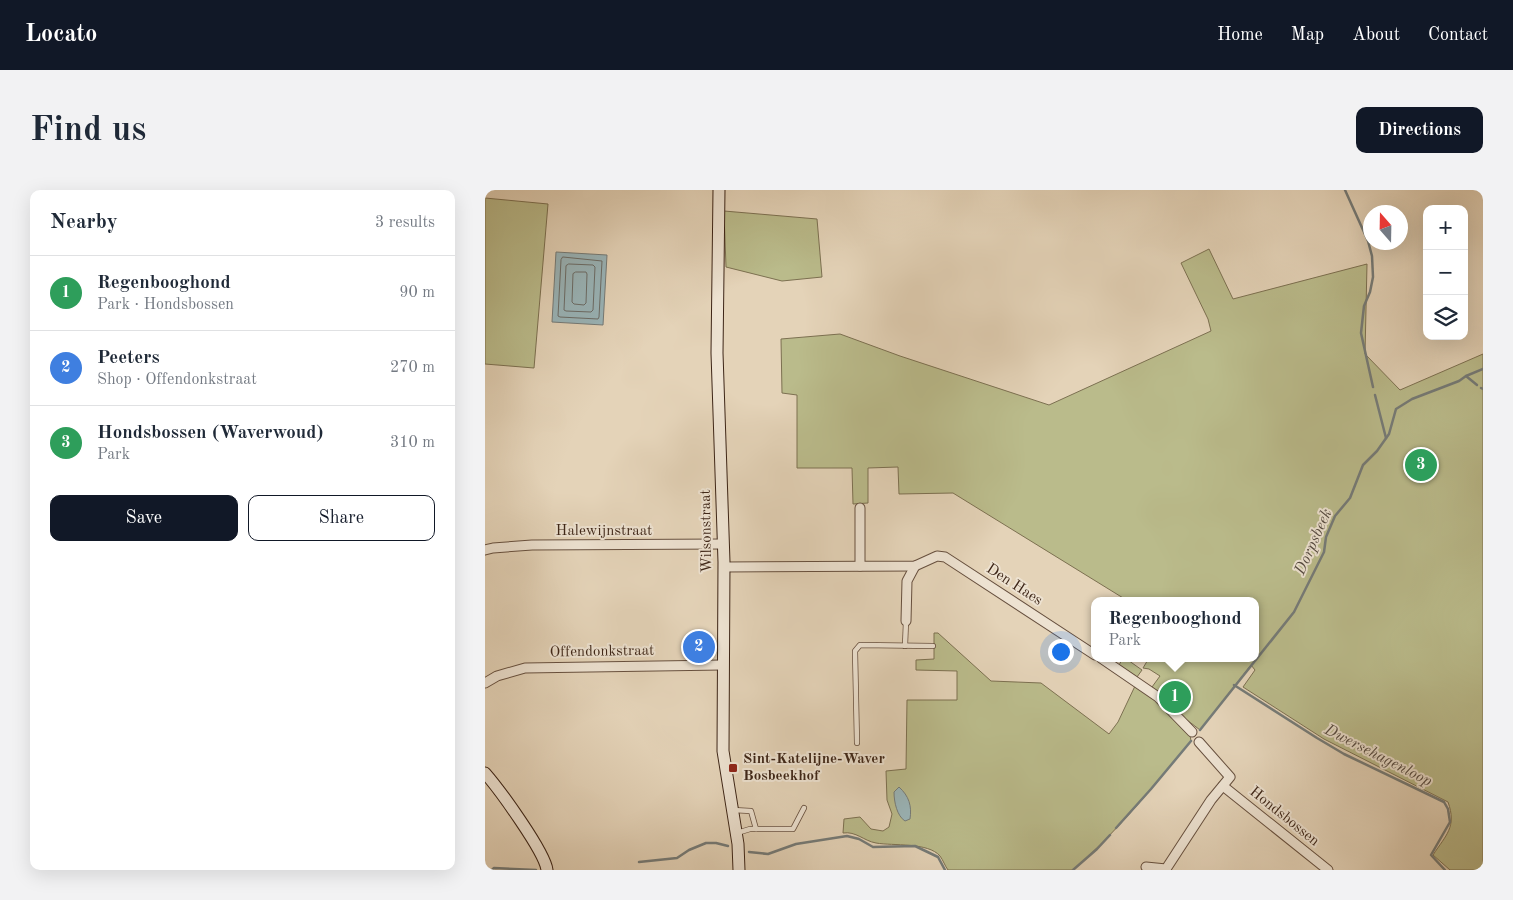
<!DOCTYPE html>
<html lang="en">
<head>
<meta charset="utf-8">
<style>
  :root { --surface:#fff; --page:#f2f2f3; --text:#1f2937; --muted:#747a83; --line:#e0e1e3; --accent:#111827 }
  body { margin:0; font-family:"Old Standard TT",serif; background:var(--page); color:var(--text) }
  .controls { position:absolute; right:15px; top:15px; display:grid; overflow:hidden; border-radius:10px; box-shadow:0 5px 20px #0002 }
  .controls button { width:45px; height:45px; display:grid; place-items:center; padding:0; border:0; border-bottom:1px solid var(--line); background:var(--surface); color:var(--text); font:25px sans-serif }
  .compass { position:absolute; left:878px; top:15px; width:45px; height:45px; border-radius:50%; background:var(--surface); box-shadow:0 5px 20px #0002; rotate:340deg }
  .you { position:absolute; left:575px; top:461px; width:18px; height:18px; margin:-12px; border:4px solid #fff; border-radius:50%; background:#1a73e8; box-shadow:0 0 0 8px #1a73e833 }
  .badge { display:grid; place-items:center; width:32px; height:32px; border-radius:50%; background:var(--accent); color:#fff; font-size:16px; font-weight:700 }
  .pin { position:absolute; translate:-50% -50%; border:2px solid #fff; box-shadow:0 1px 5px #0006 }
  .popup { position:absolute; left:606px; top:407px; width:168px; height:65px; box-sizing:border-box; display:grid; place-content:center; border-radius:10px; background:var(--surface); filter:drop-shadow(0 1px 4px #0005); font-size:16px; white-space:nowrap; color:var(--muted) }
  .popup b { font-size:19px; color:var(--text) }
  .popup::after { content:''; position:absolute; left:50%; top:100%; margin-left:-10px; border:10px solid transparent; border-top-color:var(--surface) }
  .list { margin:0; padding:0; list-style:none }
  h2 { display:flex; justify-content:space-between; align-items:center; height:65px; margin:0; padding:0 20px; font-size:21px }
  h2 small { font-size:16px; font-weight:400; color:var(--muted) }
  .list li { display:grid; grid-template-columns:32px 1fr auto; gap:15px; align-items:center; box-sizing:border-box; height:75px; padding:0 20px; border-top:1px solid var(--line) }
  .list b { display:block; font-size:19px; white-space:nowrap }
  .list p { margin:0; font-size:16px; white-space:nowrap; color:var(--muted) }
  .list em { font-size:16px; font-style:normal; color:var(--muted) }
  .actions { display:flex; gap:10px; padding:15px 20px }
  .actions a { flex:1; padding:11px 0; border:1px solid var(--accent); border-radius:10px; text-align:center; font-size:18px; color:var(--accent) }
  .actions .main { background:var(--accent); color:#fff }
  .icon { flex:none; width:28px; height:28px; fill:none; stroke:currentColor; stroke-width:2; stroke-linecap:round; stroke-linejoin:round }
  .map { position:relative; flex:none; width:998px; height:680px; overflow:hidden; border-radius:10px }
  header { display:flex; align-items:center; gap:30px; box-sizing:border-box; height:70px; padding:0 25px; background:var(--accent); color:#fff }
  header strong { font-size:24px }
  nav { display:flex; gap:28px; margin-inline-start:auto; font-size:18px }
  .intro { display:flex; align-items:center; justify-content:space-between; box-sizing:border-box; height:120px; padding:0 30px }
  h1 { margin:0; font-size:35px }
  .button { padding:12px 22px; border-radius:10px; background:var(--accent); color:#fff; font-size:18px; font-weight:700 }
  main { display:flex; gap:30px; padding:0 30px }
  aside { flex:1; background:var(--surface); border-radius:10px; box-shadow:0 5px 20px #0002 }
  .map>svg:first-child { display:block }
  .green { fill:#babb8b; stroke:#7c7051 }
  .water { fill:#9ab5b9; stroke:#757b78 }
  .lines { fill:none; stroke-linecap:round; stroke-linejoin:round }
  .shore { stroke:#6c6d68; stroke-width:1 }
  .stream { stroke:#757b78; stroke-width:2.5 }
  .lane-casing { stroke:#67503f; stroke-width:6 }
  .street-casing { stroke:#67503f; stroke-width:11 }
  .secondary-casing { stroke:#3d2517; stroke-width:13 }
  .lane { stroke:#ede2d1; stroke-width:4.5 }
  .street { stroke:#ede2d1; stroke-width:9 }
  .secondary { stroke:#ede2d1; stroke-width:11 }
  .poi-dot { fill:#8f2418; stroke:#ede2d1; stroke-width:2 }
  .labels { text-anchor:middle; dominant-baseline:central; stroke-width:4; stroke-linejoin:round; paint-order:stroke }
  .street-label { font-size:15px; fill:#3d2517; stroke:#ede2d1 }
  .poi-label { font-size:15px; font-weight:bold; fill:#3d2517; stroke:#ede2d1; text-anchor:start }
  .water-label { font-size:16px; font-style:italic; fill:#544940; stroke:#ede2d1 }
</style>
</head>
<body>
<header>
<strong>Locato</strong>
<nav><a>Home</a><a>Map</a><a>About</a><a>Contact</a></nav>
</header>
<div class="intro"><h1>Find us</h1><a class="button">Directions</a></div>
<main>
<aside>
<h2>Nearby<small>3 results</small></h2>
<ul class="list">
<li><span class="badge" style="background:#2e9e5b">1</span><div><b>Regenbooghond</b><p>Park · Hondsbossen</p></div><em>90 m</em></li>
<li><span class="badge" style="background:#3f7fe0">2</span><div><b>Peeters</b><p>Shop · Offendonkstraat</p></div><em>270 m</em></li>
<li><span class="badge" style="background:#2e9e5b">3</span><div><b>Hondsbossen (Waverwoud)</b><p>Park</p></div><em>310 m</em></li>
</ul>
<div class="actions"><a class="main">Save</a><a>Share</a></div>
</aside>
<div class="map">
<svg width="998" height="680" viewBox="0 0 998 680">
  <rect width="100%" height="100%" fill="#e4d3b8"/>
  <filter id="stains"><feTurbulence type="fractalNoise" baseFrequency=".004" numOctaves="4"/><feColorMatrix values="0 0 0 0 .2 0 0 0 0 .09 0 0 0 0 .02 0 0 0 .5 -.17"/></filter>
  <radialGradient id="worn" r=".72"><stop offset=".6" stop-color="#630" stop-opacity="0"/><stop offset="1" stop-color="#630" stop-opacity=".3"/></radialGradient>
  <g class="green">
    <path d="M0,8l63,6 -14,164 -49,-4z"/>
    <path d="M239,21l93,8 5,58 -40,4 -56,-14z"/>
    <path d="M724,59l24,50 134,-35 -2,90 35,36 83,-36v516h-33l-17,-15c13,-20 24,-28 15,-53l-124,-63 -81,-52 12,-17 -4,-5 -51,65 -13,-10 -35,-33 8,-11 -11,-7 -6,-1 6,-10h106v-57h-127l-175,-108 -54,1 -1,-27 -30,1v35l-15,1 -1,-36h-55v-73l-15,-2 -1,-54 59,-5 60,22 149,49 162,-74 -3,-12 -27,-56z"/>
    <path d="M449,443h4l53,48 50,2 68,51 9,-12 17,-36 18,12 37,37 1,6c-37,45 -74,91 -118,129h-125c-3,-4 -5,-10 -8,-14 -12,-14 -47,-10 -64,-13 -12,-2 -20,-12 -33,-10l1,-14 16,-2 11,12 12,2 6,-4 3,-13 -5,-14 -1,-29 20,-2 1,-69h50v-29l-41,-1v-10l18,-1z"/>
    <path d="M638,468h2l17,12 -5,7 -18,-12z"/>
  </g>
  <g class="water">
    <path d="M71,62l51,3 -4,70 -51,-3z"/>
    <path d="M414,597c10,9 13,19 11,32l-5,2c-8,-5 -11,-19 -11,-29z"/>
  </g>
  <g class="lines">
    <g class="shore">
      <path d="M78,67l39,4 -3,56 -1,2 -38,-2 -2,-1 3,-56z"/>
      <path d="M84,74l24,1 2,2 -2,43 -2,2 -25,-1 -2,-1 2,-44z"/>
      <path d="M91,82h10l1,2 -1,29 -2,2 -10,-1 -2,-2 1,-28z"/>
    </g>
    <g class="stream">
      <path d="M860,0l23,51 4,15 1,21 -3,15 -6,14 -3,27 12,54"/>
      <path d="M981,186l11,9"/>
      <path d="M996,198l2,1"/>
      <path d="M890,205l11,43"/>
      <path d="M749,495l83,53 27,16 100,48 4,7 2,13 -19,33 14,15"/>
      <path d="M715,540l94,-118 30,-60 2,-15 9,-21 15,-18 13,-33 14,-14 12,-17 7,-25 16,-10 47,-18 7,-5 17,-7"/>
      <path d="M631,638l35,-39 40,-48"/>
      <path d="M264,662l19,2 28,-10 51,-8 12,3 14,8 42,-1 23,11 7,13"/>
      <path d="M154,672l38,-4 12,-8 17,-7h10l12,3"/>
      <path d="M7,680l2,-2 42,2"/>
      <path d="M588,680l24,-21 13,-14"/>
    </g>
    <defs>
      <g id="lane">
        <path d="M420,456l1,-25"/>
        <path d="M372,553l-2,-92 5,-6 73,1"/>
        <path d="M248,620l18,1 5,18"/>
        <path d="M252,643l13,-4h43l11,-21"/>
      </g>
      <g id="street">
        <path d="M375,318v58"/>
        <path d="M0,360l8,-2 39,-3 191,-1"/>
        <path d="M239,377l191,-1 22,-10 8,1 150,98"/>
        <path d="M421,431l1,-40 8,-15"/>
        <path d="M616,468l57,39 34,35"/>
        <path d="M0,493l12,-7 28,-8 197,-3"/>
        <path d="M738,596l105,84"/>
        <path d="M661,677l20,2 45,-69 19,-23 -31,-35"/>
      </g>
      <g id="secondary">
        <path d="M234,0l-2,163 7,209 -1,189 15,93 1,26"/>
        <path d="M0,583c14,16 60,79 62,97"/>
      </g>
    </defs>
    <use href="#lane" class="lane-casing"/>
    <use href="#street" class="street-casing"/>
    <use href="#secondary" class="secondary-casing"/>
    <use href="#lane" class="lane"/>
    <use href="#street" class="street"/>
    <use href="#secondary" class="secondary"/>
  </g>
  <rect class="poi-dot" x="243" y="573" width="10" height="10" rx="2.5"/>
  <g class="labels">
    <g class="street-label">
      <text x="119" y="341">Halewijnstraat</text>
      <text transform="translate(222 341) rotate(-91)">Wilsonstraat</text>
      <text transform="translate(529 395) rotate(33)">Den Haes</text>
      <text transform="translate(117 462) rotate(-1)">Offendonkstraat</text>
      <text transform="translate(799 627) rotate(39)">Hondsbossen</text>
    </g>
    <g class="poi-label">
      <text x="258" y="569">Sint-Katelijne-Waver<tspan x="258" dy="17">Bosbeekhof</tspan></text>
    </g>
    <g class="water-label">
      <text transform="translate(829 352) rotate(-66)">Dorpsbeek</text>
      <text transform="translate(893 566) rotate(27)">Dwersehagenloop</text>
    </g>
  </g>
  <rect width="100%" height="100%" filter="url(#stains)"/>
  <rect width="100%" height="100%" fill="url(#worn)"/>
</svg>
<div class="controls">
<button>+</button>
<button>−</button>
<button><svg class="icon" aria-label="layers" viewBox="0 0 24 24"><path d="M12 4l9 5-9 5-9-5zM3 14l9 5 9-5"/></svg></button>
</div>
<svg class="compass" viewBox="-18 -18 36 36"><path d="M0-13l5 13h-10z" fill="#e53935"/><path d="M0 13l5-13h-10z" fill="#747a83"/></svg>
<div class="you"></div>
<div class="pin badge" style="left:690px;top:507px;background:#2e9e5b">1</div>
<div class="popup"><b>Regenbooghond</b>Park</div>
<div class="pin badge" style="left:214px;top:457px;background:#3f7fe0">2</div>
<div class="pin badge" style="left:936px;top:275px;background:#2e9e5b">3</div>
</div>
</main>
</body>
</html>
